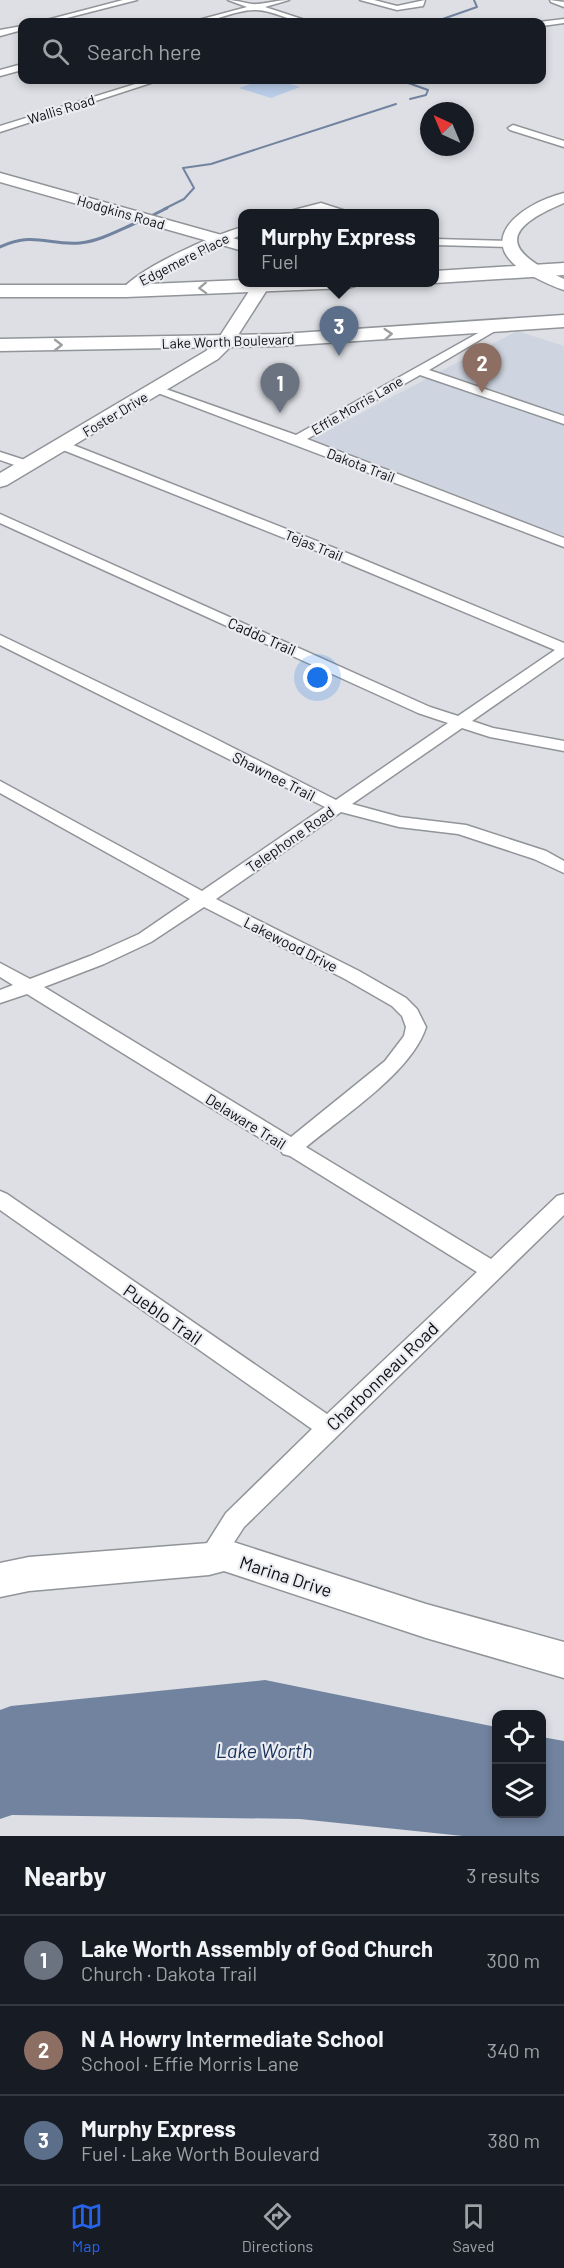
<!DOCTYPE html>
<html lang="en">
<head>
<meta charset="utf-8">
<style>
  :root { --surface:#171b24; --page:#20242c; --text:#f1f3f6; --muted:#9ea1a6; --line:#363941; --accent:#2563eb }
  body { margin:0; font-family:Barlow,sans-serif; background:var(--page); color:var(--text) }
  .controls { position:absolute; right:18px; bottom:18px; display:grid; overflow:hidden; border-radius:12px; box-shadow:0 3px 9px #0003 }
  .controls button { width:54px; height:54px; display:grid; place-items:center; padding:0; border:0; border-bottom:2px solid var(--line); background:var(--surface); color:var(--text); font:30px sans-serif }
  .compass { position:absolute; left:420px; top:102px; width:54px; height:54px; border-radius:50%; background:var(--surface); box-shadow:0 3px 9px #0003; rotate:316deg }
  .you { position:absolute; left:318px; top:678px; width:21px; height:21px; margin:-15px; border:4px solid #fff; border-radius:50%; background:#1a73e8; box-shadow:0 0 0 9px #1a73e833 }
  .badge { display:grid; place-items:center; width:39px; height:39px; border-radius:50%; background:var(--accent); color:#fff; font-size:20px; font-weight:700 }
  .pin { position:absolute; translate:-50% -50px; filter:drop-shadow(0 2px 3px #0008) }
  .pin::after { content:''; position:absolute; top:32px; width:21px; height:18px; background:inherit; clip-path:polygon(0 0,100% 0,50% 100%) }
  .popup { position:absolute; left:238px; top:209px; width:201px; height:78px; box-sizing:border-box; display:grid; place-content:center; border-radius:12px; background:var(--surface); filter:drop-shadow(0 2px 4px #0005); font-size:20px; white-space:nowrap; color:var(--muted) }
  .popup b { font-size:22px; color:var(--text) }
  .popup::after { content:''; position:absolute; left:50%; top:100%; margin-left:-12px; border:12px solid transparent; border-top-color:var(--surface) }
  .list { margin:0; padding:0; list-style:none }
  h2 { display:flex; justify-content:space-between; align-items:center; height:78px; margin:0; padding:0 24px; font-size:26px }
  h2 small { font-size:20px; font-weight:400; color:var(--muted) }
  .list li { display:grid; grid-template-columns:39px 1fr auto; gap:18px; align-items:center; box-sizing:border-box; height:90px; padding:0 24px; border-top:2px solid var(--line) }
  .list b { display:block; font-size:22px; white-space:nowrap }
  .list p { margin:0; font-size:20px; white-space:nowrap; color:var(--muted) }
  .list em { font-size:20px; font-style:normal; color:var(--muted) }
  .icon { flex:none; width:33px; height:33px; fill:none; stroke:currentColor; stroke-width:2; stroke-linecap:round; stroke-linejoin:round }
  .map { position:relative; flex:none; width:564px; height:1836px; overflow:hidden }
  .search { position:absolute; background:var(--surface); box-shadow:0 3px 9px #0003; left:18px; right:18px; top:18px; height:66px; display:flex; align-items:center; gap:15px; box-sizing:border-box; padding:0 21px; border-radius:12px; color:var(--muted); font-size:22px }
  .sheet { height:348px; background:var(--surface) }
  nav { display:flex; justify-content:space-around; align-items:center; box-sizing:border-box; height:84px; border-top:2px solid var(--line); background:var(--surface); font-size:16px; color:var(--muted) }
  nav a { display:grid; justify-items:center; gap:3px }
  nav .on { color:var(--accent) }
  .map>svg:first-child { display:block }
  .built { fill:#ced5e0 }
  .green { fill:#b9cce8 }
  .water { fill:#71839f }
  .lines { fill:none; stroke-linecap:round; stroke-linejoin:round }
  .stream-far1 { stroke:#71839f; stroke-width:2 }
  .stream { stroke:#71839f; stroke-width:3 }
  .street-casing { stroke:#919498; stroke-width:3 }
  .secondary-casing { stroke:#919498; stroke-width:3 }
  .highway-casing { stroke:#919498; stroke-width:3 }
  .street { fill:#fff; fill-rule:evenodd }
  .secondary { fill:#fff; fill-rule:evenodd }
  .highway { fill:#fff; fill-rule:evenodd }
  .oneway { stroke:#9e9f9f }
  .labels { text-anchor:middle; dominant-baseline:central; stroke-width:4.5; stroke-linejoin:round; paint-order:stroke }
  .far-street-label { font-size:14px; fill:#0d0e10; stroke:#eaecf1 }
  .street-label { font-size:15px; fill:#0d0e10; stroke:#eaecf1 }
  .near-street-label { font-size:18px; fill:#0d0e10; stroke:#eaecf1 }
  .near-water-label { font-size:20px; font-style:italic; fill:#173158; stroke:#eaecf1 }
</style>
</head>
<body>
<div class="map">
<svg width="564" height="1836" viewBox="0 0 564 1836">
  <rect width="100%" height="100%" fill="#dddfe4"/>
  <path class="built" d="M517,331l47,15v190l-252,-97z"/>
  <path class="green" d="M262,80h15l23,7 -29,11 -32,-10z"/>
  <path class="water" d="M265,1680l231,47v87h46v-77l22,4v95h-101l-163,-17 -288,-4 -12,4v-109l11,-4z"/>
  <g class="lines">
    <g class="stream-far1">
      <path d="M434,22l43,-15 -3,-7"/>
      <path d="M400,80l28,10 -2,5 -16,4"/>
      <path d="M164,209l20,-10 10,-11 -11,-20 28,-4 185,-60"/>
    </g>
    <g class="stream">
      <path d="M149,217l18,-9"/>
      <path d="M0,247c34,-16 49,-1 80,-4 20,-2 39,-13 58,-21"/>
    </g>
    <defs>
      <g id="street">
        <path d="M123,0h14l-86,22h-12z"/>
        <path d="M228,0c10,0 21,5 30,4 11,-1 20,-4 31,-4l-24,7 46,15c-19,2 -36,-12 -55,-12 -21,-1 -43,14 -65,12l56,-15z"/>
        <path d="M360,0h14l23,6 28,-6 -2,6 -26,4z"/>
        <path d="M550,0l14,2v5l-13,-5z"/>
        <path d="M564,19v4l-22,3v-4h-3z"/>
        <path d="M22,26v4l-22,6v-6z"/>
        <path d="M22,64v6l-22,6v-6z"/>
        <path d="M148,80h12l-160,52v-6z"/>
        <path d="M513,125l51,16v6l-54,-17 -2,-2z"/>
        <path d="M321,203l34,11h-18l-16,-5 -21,5h-22z"/>
        <path d="M243,227v7l-73,33 -40,26h-8l-2,-2c22,-25 91,-55 123,-64z"/>
        <path d="M435,239l76,2 5,3 -5,3 -76,-2z"/>
        <path d="M496,323l4,1v4l-71,42 135,46v8l-144,-49 -113,64 257,99v9l-414,-157 6,-4 4,1 136,48z"/>
        <path d="M63,441l289,114 212,88v14l-92,64 21,7 71,13v10l-74,-14 -28,-9 -110,76 48,13 66,8 80,26 18,10v12l-30,-14 -76,-25 -59,-7 -58,-15 -125,87 143,72 47,27 11,11 9,18c-14,45 -84,90 -120,120l185,112 66,-63 7,-2v21l-320,312 -26,40 -9,3 -9,-3 -3,-8 29,-46 86,-84 -312,-219v-19l7,3 320,220 150,-142 -187,-116 -7,-2 -2,-3 -254,-157 -27,9v-13l13,-5 -13,-8v-14l30,16 60,-23 49,-22 51,-35 -190,-106v-12l202,110 123,-84 -325,-162v-10l208,100 128,65 112,-77 -30,-10 -418,-190v-9l430,193 28,9 97,-66 -213,-89 -284,-113 -1,-3 1,-3zM204,907l141,72 47,27 10,10 4,11 -2,9 -19,25 -94,76 -247,-150 60,-23 47,-22z"/>
        <path d="M0,452l31,10 2,3 -7,4 -26,-9z"/>
      </g>
      <g id="secondary">
        <path d="M0,173l243,68v10l-243,-69z"/>
        <path d="M564,193v10c-65,27 -60,48 0,76v11c-10,-3 -20,-8 -30,-13 -65,-32 -17,-72 30,-84z"/>
        <path d="M255,282h17l-41,64 -13,13 -211,126 -7,2v-14l206,-122 12,-12z"/>
        <path d="M224,1539l202,65 138,38v36l-138,-40 -202,-67 -15,4 -180,16 -29,6v-34l29,-6 180,-14z"/>
      </g>
      <g id="highway">
        <path d="M564,263v12l-129,8 -2,-1h2v-11z"/>
        <path d="M243,280v2h115l-3,4 -7,2 -222,9h-126v-12h126z"/>
        <path d="M564,315v12l-283,19 -281,5v-12l281,-5z"/>
      </g>
    </defs>
    <use href="#street" class="street-casing"/>
    <use href="#secondary" class="secondary-casing"/>
    <use href="#highway" class="highway-casing"/>
    <use href="#street" class="street"/>
    <use href="#secondary" class="secondary"/>
    <use href="#highway" class="highway"/>
  </g>
  <defs><path id="oneway-chevron" d="M-2-3.5L2.5 0L-2 3.5" fill="none" stroke-width="1.6" stroke-linecap="round" stroke-linejoin="round" transform="scale(1.5)"/></defs>
  <g class="oneway">
    <use href="#oneway-chevron" transform="translate(203 288) rotate(178)"/>
    <use href="#oneway-chevron" transform="translate(388 334) rotate(-4)"/>
    <use href="#oneway-chevron" transform="translate(58 345)"/>
  </g>
  <g class="labels">
    <g class="far-street-label">
      <text transform="translate(61 109) rotate(-17)">Wallis Road</text>
      <text transform="translate(121 212) rotate(16)">Hodgkins Road</text>
      <text transform="translate(184 259) rotate(-27)">Edgemere Place</text>
      <text transform="translate(228 341) rotate(-2)">Lake Worth Boulevard</text>
      <text transform="translate(357 405) rotate(-30)">Effie Morris Lane</text>
      <text transform="translate(115 414) rotate(-31)">Foster Drive</text>
      <text transform="translate(361 465) rotate(21)">Dakota Trail</text>
      <text transform="translate(314 545) rotate(22)">Tejas Trail</text>
    </g>
    <g class="street-label">
      <text transform="translate(262 636) rotate(24)">Caddo Trail</text>
      <text transform="translate(274 776) rotate(27)">Shawnee Trail</text>
      <text transform="translate(290 839) rotate(-35)">Telephone Road</text>
      <text transform="translate(291 944) rotate(27)">Lakewood Drive</text>
      <text transform="translate(246 1121) rotate(32)">Delaware Trail</text>
    </g>
    <g class="near-street-label">
      <text transform="translate(163 1314) rotate(35)">Pueblo Trail</text>
      <text transform="translate(382 1376) rotate(-44)">Charbonneau Road</text>
      <text transform="translate(286 1576) rotate(18)">Marina Drive</text>
    </g>
    <g class="near-water-label">
      <text x="264" y="1750">Lake Worth</text>
    </g>
  </g>
</svg>
<div class="controls">
<button><svg class="icon" aria-label="locate" viewBox="0 0 24 24"><circle cx="12" cy="12" r="6"/><path d="M12 2v4M12 18v4M2 12h4M18 12h4"/></svg></button>
<button><svg class="icon" aria-label="layers" viewBox="0 0 24 24"><path d="M12 4l9 5-9 5-9-5zM3 14l9 5 9-5"/></svg></button>
</div>
<svg class="compass" viewBox="-18 -18 36 36"><path d="M0-13l5 13h-10z" fill="#e53935"/><path d="M0 13l5-13h-10z" fill="#9ea1a6"/></svg>
<div class="you"></div>
<div class="pin badge" style="left:280px;top:413px;background:#6b7280">1</div>
<div class="pin badge" style="left:482px;top:393px;background:#8d6e63">2</div>
<div class="pin badge" style="left:339px;top:356px;background:#5c6f8a">3</div>
<div class="popup"><b>Murphy Express</b>Fuel</div>
<div class="search"><svg class="icon" aria-label="search" viewBox="0 0 24 24"><circle cx="10" cy="10" r="6"/><path d="M15 15l6 6"/></svg>Search here</div>
</div>
<section class="sheet">
<h2>Nearby<small>3 results</small></h2>
<ul class="list">
<li><span class="badge" style="background:#6b7280">1</span><div><b>Lake Worth Assembly of God Church</b><p>Church · Dakota Trail</p></div><em>300 m</em></li>
<li><span class="badge" style="background:#8d6e63">2</span><div><b>N A Howry Intermediate School</b><p>School · Effie Morris Lane</p></div><em>340 m</em></li>
<li><span class="badge" style="background:#5c6f8a">3</span><div><b>Murphy Express</b><p>Fuel · Lake Worth Boulevard</p></div><em>380 m</em></li>
</ul>
</section>
<nav>
<a class="on"><svg class="icon" aria-label="map" viewBox="0 0 24 24"><path d="M3 6l6-2 6 2 6-2v14l-6 2-6-2-6 2zM9 4v14M15 6v14"/></svg>Map</a>
<a><svg class="icon" aria-label="directions" viewBox="0 0 24 24"><path d="M12 3l9 9-9 9-9-9zM9 14v-3h6M13 9l2 2-2 2"/></svg>Directions</a>
<a><svg class="icon" aria-label="saved" viewBox="0 0 24 24"><path d="M7 4h10v16l-5-4-5 4z"/></svg>Saved</a>
</nav>
</body>
</html>
